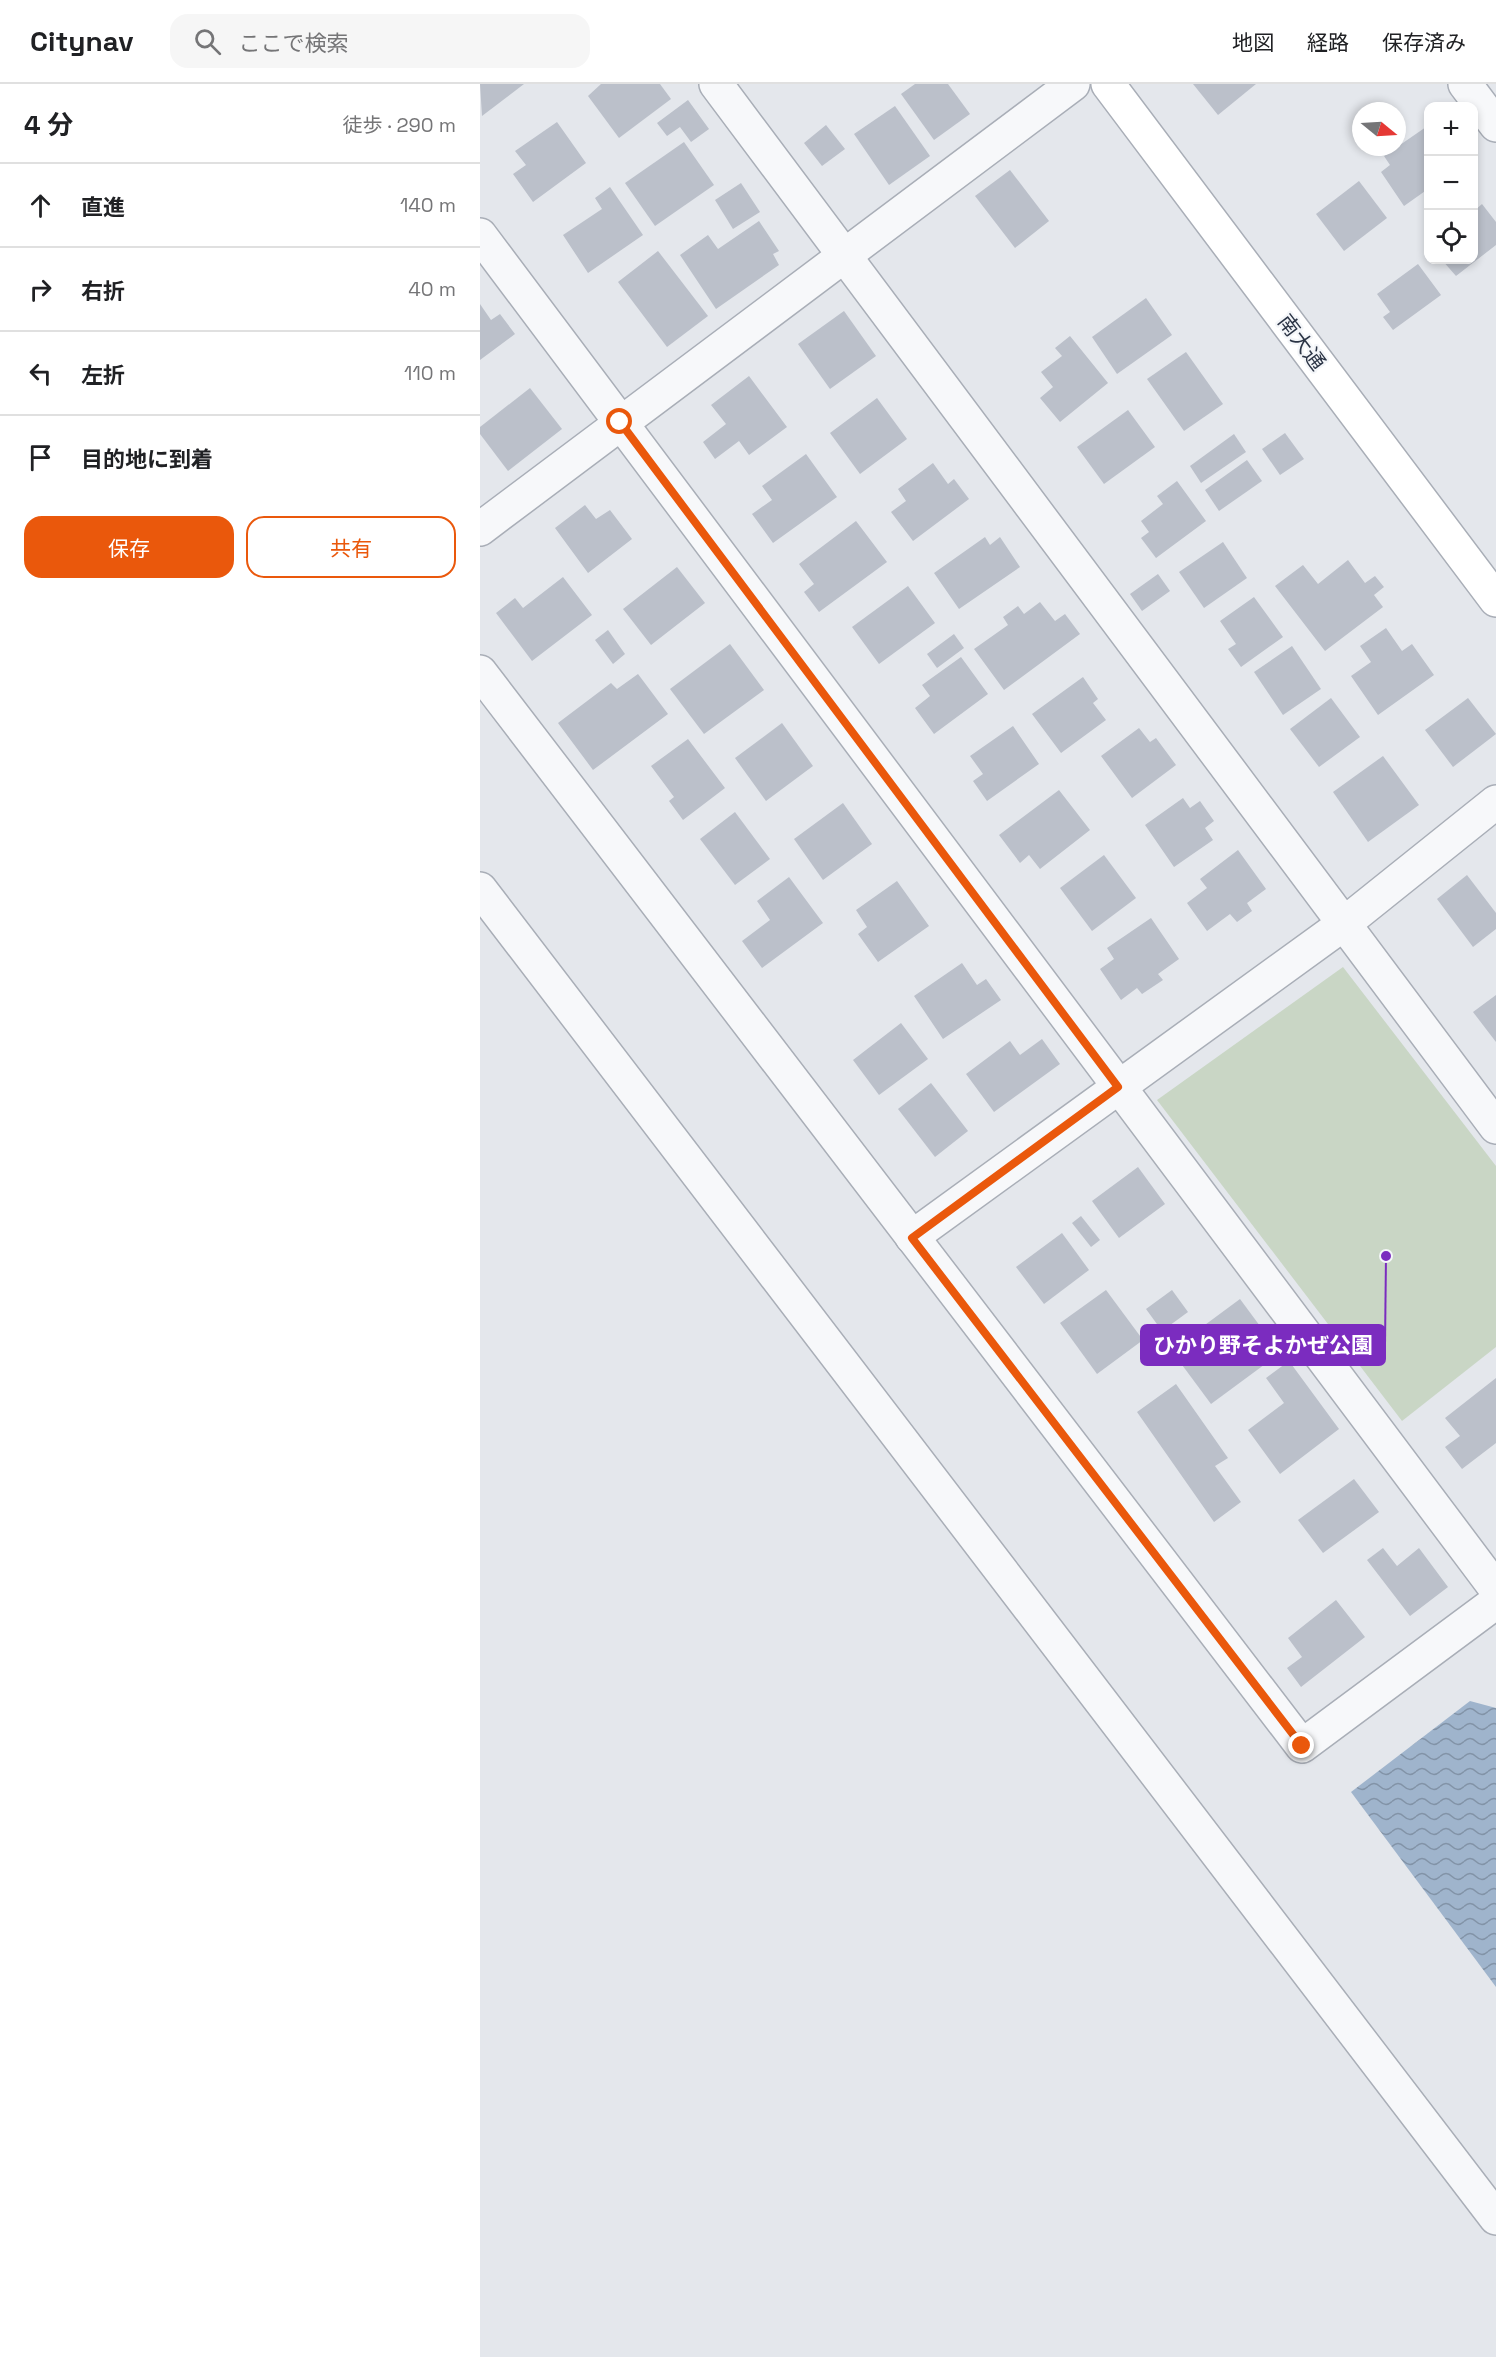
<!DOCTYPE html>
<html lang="ja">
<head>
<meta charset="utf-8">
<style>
  :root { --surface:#fff; --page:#f6f6f6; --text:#202124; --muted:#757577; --line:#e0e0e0; --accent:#ea580c }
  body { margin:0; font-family:"Space Grotesk","Noto Sans JP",sans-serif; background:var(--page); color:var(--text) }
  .controls { position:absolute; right:18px; top:18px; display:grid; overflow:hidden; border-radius:12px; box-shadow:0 3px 9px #0003 }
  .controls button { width:54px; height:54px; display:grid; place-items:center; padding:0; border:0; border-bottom:2px solid var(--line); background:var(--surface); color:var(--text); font:30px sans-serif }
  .compass { position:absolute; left:872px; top:18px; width:54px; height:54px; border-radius:50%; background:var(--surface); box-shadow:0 3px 9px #0003; rotate:108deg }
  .stop { position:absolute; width:18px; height:18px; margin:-14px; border:4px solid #ea580c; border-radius:50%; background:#fff }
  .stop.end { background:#ea580c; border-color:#fff; box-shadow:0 2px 6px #0008 }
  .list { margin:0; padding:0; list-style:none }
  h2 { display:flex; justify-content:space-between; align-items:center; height:78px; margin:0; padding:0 24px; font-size:26px }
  h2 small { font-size:20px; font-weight:400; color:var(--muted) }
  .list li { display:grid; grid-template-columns:39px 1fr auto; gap:18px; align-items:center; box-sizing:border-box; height:84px; padding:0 24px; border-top:2px solid var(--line) }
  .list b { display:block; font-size:22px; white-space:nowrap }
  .list em { font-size:20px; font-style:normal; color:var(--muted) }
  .actions { display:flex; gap:12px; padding:18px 24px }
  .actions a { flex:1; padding:14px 0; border:2px solid var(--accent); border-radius:18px; text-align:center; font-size:21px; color:var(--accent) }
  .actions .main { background:var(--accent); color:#fff }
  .icon { flex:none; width:33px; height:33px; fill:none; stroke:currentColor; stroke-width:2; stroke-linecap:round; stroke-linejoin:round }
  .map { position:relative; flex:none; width:1016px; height:2273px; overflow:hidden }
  header { display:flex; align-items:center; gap:36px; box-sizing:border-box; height:84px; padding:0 30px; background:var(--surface); border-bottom:2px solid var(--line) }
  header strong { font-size:28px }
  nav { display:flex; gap:33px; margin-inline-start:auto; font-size:21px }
  .search { width:420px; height:54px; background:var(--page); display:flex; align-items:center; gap:15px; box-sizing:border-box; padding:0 21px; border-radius:18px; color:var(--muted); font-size:22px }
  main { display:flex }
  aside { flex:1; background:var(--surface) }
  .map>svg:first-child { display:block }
  .green { fill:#c9d6c5 }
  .water { fill:url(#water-waves) }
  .building { fill:#bbc0ca }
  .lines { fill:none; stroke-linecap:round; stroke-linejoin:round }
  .street-casing { stroke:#a9aeb7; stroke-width:36 }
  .secondary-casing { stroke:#a9aeb7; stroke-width:36 }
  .street { stroke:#f7f8fa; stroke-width:33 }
  .secondary { stroke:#fff; stroke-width:33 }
  .route { stroke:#ea580c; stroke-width:8 }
  .labels { text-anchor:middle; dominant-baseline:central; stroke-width:4.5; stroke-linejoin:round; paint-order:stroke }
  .street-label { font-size:21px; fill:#2b3445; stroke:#f4f6f9 }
  .leader { fill:none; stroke:#7b2cbf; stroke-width:2 }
  .callout-dot { fill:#7b2cbf; stroke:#f4f6f9; stroke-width:2 }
  .callout { fill:#7b2cbf; stroke:#7b2cbf; stroke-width:2 }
  .callout-label { font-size:22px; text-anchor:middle; font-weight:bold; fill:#fff }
</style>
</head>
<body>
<header>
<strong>Citynav</strong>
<div class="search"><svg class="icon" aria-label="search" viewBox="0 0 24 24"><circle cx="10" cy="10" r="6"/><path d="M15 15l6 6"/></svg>ここで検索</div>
<nav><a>地図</a><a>経路</a><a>保存済み</a></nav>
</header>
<main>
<aside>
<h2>4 分<small>徒歩 · 290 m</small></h2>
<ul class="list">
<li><svg class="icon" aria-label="ahead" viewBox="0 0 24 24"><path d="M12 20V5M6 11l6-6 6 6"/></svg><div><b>直進</b></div><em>140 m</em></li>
<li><svg class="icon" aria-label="right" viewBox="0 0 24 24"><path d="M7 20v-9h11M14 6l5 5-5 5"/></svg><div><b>右折</b></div><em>40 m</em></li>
<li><svg class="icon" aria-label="left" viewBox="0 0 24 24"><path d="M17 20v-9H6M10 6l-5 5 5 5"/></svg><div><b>左折</b></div><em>110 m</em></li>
<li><svg class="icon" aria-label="arrive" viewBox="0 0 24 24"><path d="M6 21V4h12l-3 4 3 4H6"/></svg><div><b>目的地に到着</b></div></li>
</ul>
<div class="actions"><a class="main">保存</a><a>共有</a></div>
</aside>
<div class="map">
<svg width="1016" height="2273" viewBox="0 0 1016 2273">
  <defs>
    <pattern id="water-waves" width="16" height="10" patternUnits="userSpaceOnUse" patternTransform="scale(1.5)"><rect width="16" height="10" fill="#9fb4cc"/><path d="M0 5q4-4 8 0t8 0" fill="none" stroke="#8293a7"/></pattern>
  </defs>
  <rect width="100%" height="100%" fill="#e4e7ec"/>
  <path class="green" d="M863,883l153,199v181l-94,74 -245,-321z"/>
  <path class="water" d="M990,1617l26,7v279l-145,-195z"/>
  <g class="building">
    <path d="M0,0h44l-42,32z"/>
    <path d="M121,0h59l11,15 -52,39 -31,-42z"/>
    <path d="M435,0h33l22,30 -36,26 -33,-46z"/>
    <path d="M713,0h63l-38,31z"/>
    <path d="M208,16l21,29 -18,13 -11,-15 -13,9 -10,-13z"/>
    <path d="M415,22l35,50 -41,29 -35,-51z"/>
    <path d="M77,38l29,41 -53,39 -20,-28 13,-9 -11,-14z"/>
    <path d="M346,41l19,24 -23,17 -18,-23z"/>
    <path d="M946,43l2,4v58l-24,17 -23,-34 9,-7 -6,-9z"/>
    <path d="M204,58l30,43 -59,41 -30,-43z"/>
    <path d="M530,86l39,51 -34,27 -40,-52z"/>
    <path d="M879,97l28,37 -43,33 -28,-37z"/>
    <path d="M261,99l19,29 -27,17 -18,-29z"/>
    <path d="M130,103l33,48 -55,38 -25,-38 39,-26 -7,-11z"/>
    <path d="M1002,120l14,18v23l-40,31 -14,-16h32v-49z"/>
    <path d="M279,137l20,30 -6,3 6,11 -63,44 -36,-54 28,-20 10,14z"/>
    <path d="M178,167l50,65 -41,31 -49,-65z"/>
    <path d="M938,180l23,31 -48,35 -10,-13 7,-5 -13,-18z"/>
    <path d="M666,214l26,37 -55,39 -25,-37z"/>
    <path d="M0,220l11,16 9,-6 15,20 -35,26z"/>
    <path d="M364,227l32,45 -46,33 -32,-45z"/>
    <path d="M590,252l38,47 -48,39 -20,-24 13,-11 -12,-15 21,-16 -7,-8z"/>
    <path d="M706,268l37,52 -39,27 -37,-52z"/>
    <path d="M269,292l38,51 -38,28 -10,-14 -24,18 -12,-17 23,-18 -15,-19z"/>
    <path d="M50,304l32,41 -54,42 -28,-37v-7z"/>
    <path d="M397,314l30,41 -47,35 -30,-41z"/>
    <path d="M648,326l27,37 -51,37 -27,-37z"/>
    <path d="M805,349l19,26 -24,16 -18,-26z"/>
    <path d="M754,350l12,18 -45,31 -11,-17z"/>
    <path d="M326,370l31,43 -64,46 -21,-29 20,-14 -10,-14z"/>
    <path d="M767,376l15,21 -43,30 -14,-21z"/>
    <path d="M453,379l15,21 6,-5 15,20 -56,42 -22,-29 15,-11 -8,-12z"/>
    <path d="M697,397l29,40 -50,37 -15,-20 8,-6 -8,-11 22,-17 -6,-8z"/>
    <path d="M105,421l11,14 14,-9 22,29 -44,34 -33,-45z"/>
    <path d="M376,437l31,41 -68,50 -15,-20 10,-8 -15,-20z"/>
    <path d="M505,453l5,8 10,-8 20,30 -61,42 -25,-36z"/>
    <path d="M743,458l24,36 -43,30 -25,-36z"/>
    <path d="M868,476l17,23 10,-7 9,11 -10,8 9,12 -58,44 -50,-65 28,-21 15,19z"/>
    <path d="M197,483l28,36 -54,42 -28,-36z"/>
    <path d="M678,490l12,17 -28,20 -12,-17z"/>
    <path d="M83,493l29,38 -60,46 -36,-48 19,-15 8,10z"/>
    <path d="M428,502l27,37 -56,41 -27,-37z"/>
    <path d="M774,513l29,40 -42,30 -13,-18 8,-5 -16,-23z"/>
    <path d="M560,518l15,19 10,-7 15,20 -76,56 -30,-41 34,-24 -5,-8 15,-11 6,8z"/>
    <path d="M906,544l16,23 10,-7 22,31 -56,40 -27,-39 20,-14 -11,-16z"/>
    <path d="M128,546l17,24 -12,10 -18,-24z"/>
    <path d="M474,550l10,14 -27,20 -10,-14z"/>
    <path d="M250,560l34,46 -60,44 -34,-45z"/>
    <path d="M812,562l29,43 -38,26 -29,-43z"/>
    <path d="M481,573l27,37 -54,40 -19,-26 15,-12 -8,-11z"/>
    <path d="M158,590l30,40 -75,56 -35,-47 53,-40 6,6z"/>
    <path d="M603,593l15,22 -5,4 13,17 -45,33 -29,-39z"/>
    <path d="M851,614l29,39 -41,30 -29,-38z"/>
    <path d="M988,614l28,36 -43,33 -28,-37z"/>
    <path d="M302,639l31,43 -47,35 -31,-43z"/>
    <path d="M533,642l26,38 -52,37 -14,-20 10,-7 -13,-18z"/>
    <path d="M659,644l11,14 6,-4 20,27 -44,33 -31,-42z"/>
    <path d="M208,655l37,49 -42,32 -14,-19 5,-4 -23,-31z"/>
    <path d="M903,672l36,49 -51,37 -35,-50z"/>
    <path d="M579,706l31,40 -50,39 -11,-14 -9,8 -21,-28z"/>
    <path d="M703,714l7,10 10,-7 14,20 -9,7 8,12 -39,27 -29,-42z"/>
    <path d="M363,719l29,41 -49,36 -29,-41z"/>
    <path d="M255,728l35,47 -35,26 -35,-46z"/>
    <path d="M758,766l28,39 -19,14 5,8 -15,11 -7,-8 -23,17 -20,-28 20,-15 -7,-9z"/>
    <path d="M624,771l32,43 -44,33 -32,-43z"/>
    <path d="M987,791l29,38v16l-23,18 -36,-48z"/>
    <path d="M309,793l34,46 -61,45 -20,-27 28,-21 -13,-19z"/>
    <path d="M417,797l32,45 -51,36 -20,-28 9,-7 -11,-17z"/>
    <path d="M671,834l28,41 -21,15 5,6 -21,14 -5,-6 -16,12 -21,-31 14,-10 -7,-11z"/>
    <path d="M482,879l15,22 9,-6 15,21 -58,39 -29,-43z"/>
    <path d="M1016,911v47l-23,-30z"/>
    <path d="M421,939l27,36 -49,36 -26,-35z"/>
    <path d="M562,955l18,25 -66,48 -28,-38 44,-33 10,14z"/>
    <path d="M451,999l37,48 -33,26 -37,-48z"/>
    <path d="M658,1083l27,37 -46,34 -27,-37z"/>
    <path d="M601,1132l19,24 -9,7 -19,-24z"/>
    <path d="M582,1149l27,37 -45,34 -28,-37z"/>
    <path d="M626,1206l37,50 -46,34 -37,-51z"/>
    <path d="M692,1206l16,22 -26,19 -16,-22z"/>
    <path d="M760,1215l40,54 -69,51 -40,-54z"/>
    <path d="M809,1277l50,68 -59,45 -32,-44 36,-27 -18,-25z"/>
    <path d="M1016,1294v65l-34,26 -17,-22 15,-11 -15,-18z"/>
    <path d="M696,1300l52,74 -13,8 26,36 -27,20 -77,-110z"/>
    <path d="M874,1395l25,33 -56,41 -25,-33z"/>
    <path d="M903,1464l14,18 22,-18 29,39 -38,29 -43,-56z"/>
    <path d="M856,1516l29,37 -64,50 -14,-19 15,-11 -14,-19z"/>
  </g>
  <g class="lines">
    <defs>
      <g id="street">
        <path d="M236,0l780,1043"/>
        <path d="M985,0l31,41"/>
        <path d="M0,151l1016,1354"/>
        <path d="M0,445l593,-445"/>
        <path d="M0,588l822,1074 194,-144"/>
        <path d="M0,805l1016,1329"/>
        <path d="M432,1153l433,-314 151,-121"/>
      </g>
      <path id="secondary" d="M628,0l388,516"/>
    </defs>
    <use href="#street" class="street-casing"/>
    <use href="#secondary" class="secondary-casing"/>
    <use href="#street" class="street"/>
    <use href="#secondary" class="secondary"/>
  </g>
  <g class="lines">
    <path class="route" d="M140,338l498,665 -206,151 390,508"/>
  </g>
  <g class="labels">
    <g class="street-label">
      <text transform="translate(822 258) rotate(53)">南大通</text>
    </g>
  </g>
  <path class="leader" d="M906 1172L905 1261"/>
  <circle class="callout-dot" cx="906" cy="1172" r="6"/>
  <rect class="callout" x="661" y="1241" width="244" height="40" rx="6"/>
  <g class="callout-label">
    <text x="783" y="1269">ひかり野そよかぜ公園</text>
  </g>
</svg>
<div class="controls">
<button>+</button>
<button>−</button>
<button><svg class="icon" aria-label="locate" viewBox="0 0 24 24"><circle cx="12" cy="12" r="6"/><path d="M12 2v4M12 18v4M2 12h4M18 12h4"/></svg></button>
</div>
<svg class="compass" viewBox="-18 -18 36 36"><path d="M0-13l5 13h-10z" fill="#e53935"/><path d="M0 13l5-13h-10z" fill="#757577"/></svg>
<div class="stop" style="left:140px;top:338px"></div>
<div class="stop end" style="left:822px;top:1662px"></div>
</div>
</main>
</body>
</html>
